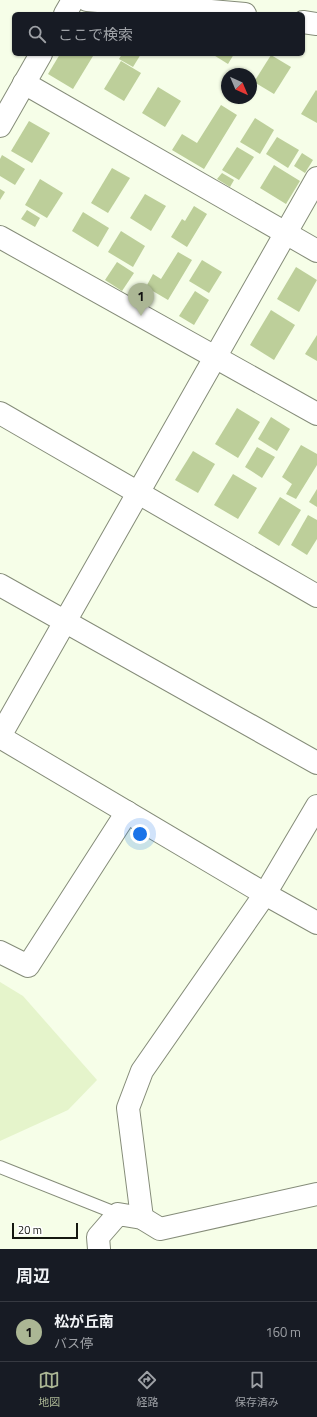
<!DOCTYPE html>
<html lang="ja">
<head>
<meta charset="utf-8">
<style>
  :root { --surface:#171b24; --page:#242831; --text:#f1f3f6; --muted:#9ea1a6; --line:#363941; --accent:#abb694 }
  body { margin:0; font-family:"Titillium Web","Noto Sans JP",sans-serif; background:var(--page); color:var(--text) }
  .compass { position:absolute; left:221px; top:68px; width:36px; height:36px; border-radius:50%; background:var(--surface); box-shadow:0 1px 3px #0004; rotate:136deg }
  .scale { position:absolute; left:12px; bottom:10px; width:66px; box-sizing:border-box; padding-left:4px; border:2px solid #151810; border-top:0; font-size:11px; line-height:14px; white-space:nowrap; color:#151810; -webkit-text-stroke:3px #fff; paint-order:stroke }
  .you { position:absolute; left:140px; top:834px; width:14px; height:14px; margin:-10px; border:3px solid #fff; border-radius:50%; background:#1a73e8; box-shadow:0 0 0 6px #1a73e833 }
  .badge { display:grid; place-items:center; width:26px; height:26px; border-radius:50%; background:var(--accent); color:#111; font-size:13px; font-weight:700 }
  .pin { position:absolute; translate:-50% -33px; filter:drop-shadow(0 1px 2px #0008) }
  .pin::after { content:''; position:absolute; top:21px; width:14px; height:12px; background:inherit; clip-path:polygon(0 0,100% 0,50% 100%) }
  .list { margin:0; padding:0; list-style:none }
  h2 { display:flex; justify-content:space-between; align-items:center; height:52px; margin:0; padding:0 16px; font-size:17px }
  h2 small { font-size:13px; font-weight:400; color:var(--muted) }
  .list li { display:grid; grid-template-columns:26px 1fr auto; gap:12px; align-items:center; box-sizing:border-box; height:60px; padding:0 16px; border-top:1px solid var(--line) }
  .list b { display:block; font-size:15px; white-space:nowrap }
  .list p { margin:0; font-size:13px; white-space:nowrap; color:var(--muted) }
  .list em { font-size:13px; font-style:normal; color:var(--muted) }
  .icon { flex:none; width:22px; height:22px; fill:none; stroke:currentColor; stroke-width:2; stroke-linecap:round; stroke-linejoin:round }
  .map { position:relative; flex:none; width:317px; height:1249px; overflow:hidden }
  .search { position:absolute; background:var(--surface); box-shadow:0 1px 3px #0004; left:12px; right:12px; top:12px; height:44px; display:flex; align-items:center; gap:10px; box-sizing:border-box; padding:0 14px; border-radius:6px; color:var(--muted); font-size:15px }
  .sheet { height:112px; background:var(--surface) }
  nav { display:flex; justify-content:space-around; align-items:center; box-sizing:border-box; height:56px; border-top:1px solid var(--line); background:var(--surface); font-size:11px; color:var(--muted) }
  nav a { display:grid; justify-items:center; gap:2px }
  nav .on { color:var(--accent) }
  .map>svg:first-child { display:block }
  .green { fill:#e5f4cb }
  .building { fill:#bdcf9a }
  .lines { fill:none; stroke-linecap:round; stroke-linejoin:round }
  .lane-casing { stroke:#858c79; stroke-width:14 }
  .street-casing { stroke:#858c79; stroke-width:24 }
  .lane { stroke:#fff; stroke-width:12 }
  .street { stroke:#fff; stroke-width:22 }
</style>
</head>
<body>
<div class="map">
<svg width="317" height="1249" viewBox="0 0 317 1249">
  <rect width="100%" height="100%" fill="#f6fee8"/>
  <path class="green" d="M0,982l23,14 74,84 -29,30 -68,31z"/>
  <g class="building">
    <path d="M60,54h30l3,2 -20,33 -25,-15z"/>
    <path d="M122,54h19l-8,13 -14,-8z"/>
    <path d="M212,54h22l-6,10z"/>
    <path d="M271,55l20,12 -17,27 -20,-12z"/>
    <path d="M121,61l20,12 -17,28 -20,-12z"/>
    <path d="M158,87l23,14 -16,26 -23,-14z"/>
    <path d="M316,90l1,1v32l-16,-9z"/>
    <path d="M221,105l16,10 -33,54 -32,-19 10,-16 15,9z"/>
    <path d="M255,118l19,12 -14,24 -20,-12z"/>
    <path d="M29,121l21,12 -18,30 -21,-12z"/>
    <path d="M277,137l22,13 -11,18 -22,-14z"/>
    <path d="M237,147l17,10 -15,23 -17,-10z"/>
    <path d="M302,153l11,7 -8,13 -11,-7z"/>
    <path d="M2,155l23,14 -10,16 -15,-9v-17z"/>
    <path d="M274,165l26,16 -14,23 -26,-16z"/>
    <path d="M112,168l18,10 -22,35 -17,-10z"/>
    <path d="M222,173l12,7 -4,7 -13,-8z"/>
    <path d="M40,179l23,14 -16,25 -22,-13z"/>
    <path d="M0,189l5,3 -5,8z"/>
    <path d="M145,194l21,12 -15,25 -21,-13z"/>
    <path d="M194,206l13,8 -20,33 -16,-10 11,-18 3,2z"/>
    <path d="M27,210l13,8 -5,9 -14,-8z"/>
    <path d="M83,212l26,16 -11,19 -26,-16z"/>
    <path d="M121,231l24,15 -12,21 -25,-15z"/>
    <path d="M178,252l14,8 -24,40 -22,-13 7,-13 8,5z"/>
    <path d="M202,260l20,12 -13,21 -20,-12z"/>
    <path d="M117,262l17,11 -12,18 -17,-11z"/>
    <path d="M296,267l21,13 -18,32 -22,-13z"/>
    <path d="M195,291l14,9 -15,25 -15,-9z"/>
    <path d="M271,310l24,15 -21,35 -24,-15z"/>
    <path d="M317,335v26l-12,-7z"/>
    <path d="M237,408l23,14 -22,36 -23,-14z"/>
    <path d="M271,417l19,12 -13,22 -19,-12z"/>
    <path d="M301,445l16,9v11l-21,34 -10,-5 6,-10 -10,-7z"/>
    <path d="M257,447l18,10 -13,21 -17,-11z"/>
    <path d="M193,451l22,13 -17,29 -23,-13z"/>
    <path d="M233,474l24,14 -19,31 -24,-14z"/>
    <path d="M317,489v18l-8,-5z"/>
    <path d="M280,497l21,13 -22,36 -21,-13z"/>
    <path d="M308,515l9,5v19l-10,16 -16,-10z"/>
  </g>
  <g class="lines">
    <defs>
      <path id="lane" d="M0,1167l118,47"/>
      <g id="street">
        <path d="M87,0l158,14"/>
        <path d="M65,14l8,-14"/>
        <path d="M303,22l14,2"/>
        <path d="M24,83l293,168"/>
        <path d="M0,126l41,-72"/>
        <path d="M0,237l317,177"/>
        <path d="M0,413l317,183"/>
        <path d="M0,585l317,178"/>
        <path d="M0,736l317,-558"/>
        <path d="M0,737l265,157 52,29"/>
        <path d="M0,952l28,14 99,-154"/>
        <path d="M142,1218l-14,-110 14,-37 123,-177 52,-88"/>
        <path d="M99,1249l-1,-12 20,-23 24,4 18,11 157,-35"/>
      </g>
    </defs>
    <use href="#lane" class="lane-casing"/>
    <use href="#street" class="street-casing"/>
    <use href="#lane" class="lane"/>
    <use href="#street" class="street"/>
  </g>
</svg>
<svg class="compass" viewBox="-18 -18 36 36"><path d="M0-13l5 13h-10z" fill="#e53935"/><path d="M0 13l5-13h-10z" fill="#9ea1a6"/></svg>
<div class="scale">20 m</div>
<div class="you"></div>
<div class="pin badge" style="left:141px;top:316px">1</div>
<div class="search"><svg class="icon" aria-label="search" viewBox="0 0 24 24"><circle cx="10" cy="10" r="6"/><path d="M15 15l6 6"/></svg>ここで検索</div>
</div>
<section class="sheet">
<h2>周辺<small></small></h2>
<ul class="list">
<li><span class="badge">1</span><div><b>松が丘南</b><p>バス停</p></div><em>160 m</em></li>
</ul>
</section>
<nav>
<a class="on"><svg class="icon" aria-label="map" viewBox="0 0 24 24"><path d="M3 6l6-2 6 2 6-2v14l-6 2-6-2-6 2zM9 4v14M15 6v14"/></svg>地図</a>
<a><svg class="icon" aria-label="directions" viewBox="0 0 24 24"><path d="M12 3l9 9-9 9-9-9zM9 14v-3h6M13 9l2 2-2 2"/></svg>経路</a>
<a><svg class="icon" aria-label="saved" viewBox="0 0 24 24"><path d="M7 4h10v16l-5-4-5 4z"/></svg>保存済み</a>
</nav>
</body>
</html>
